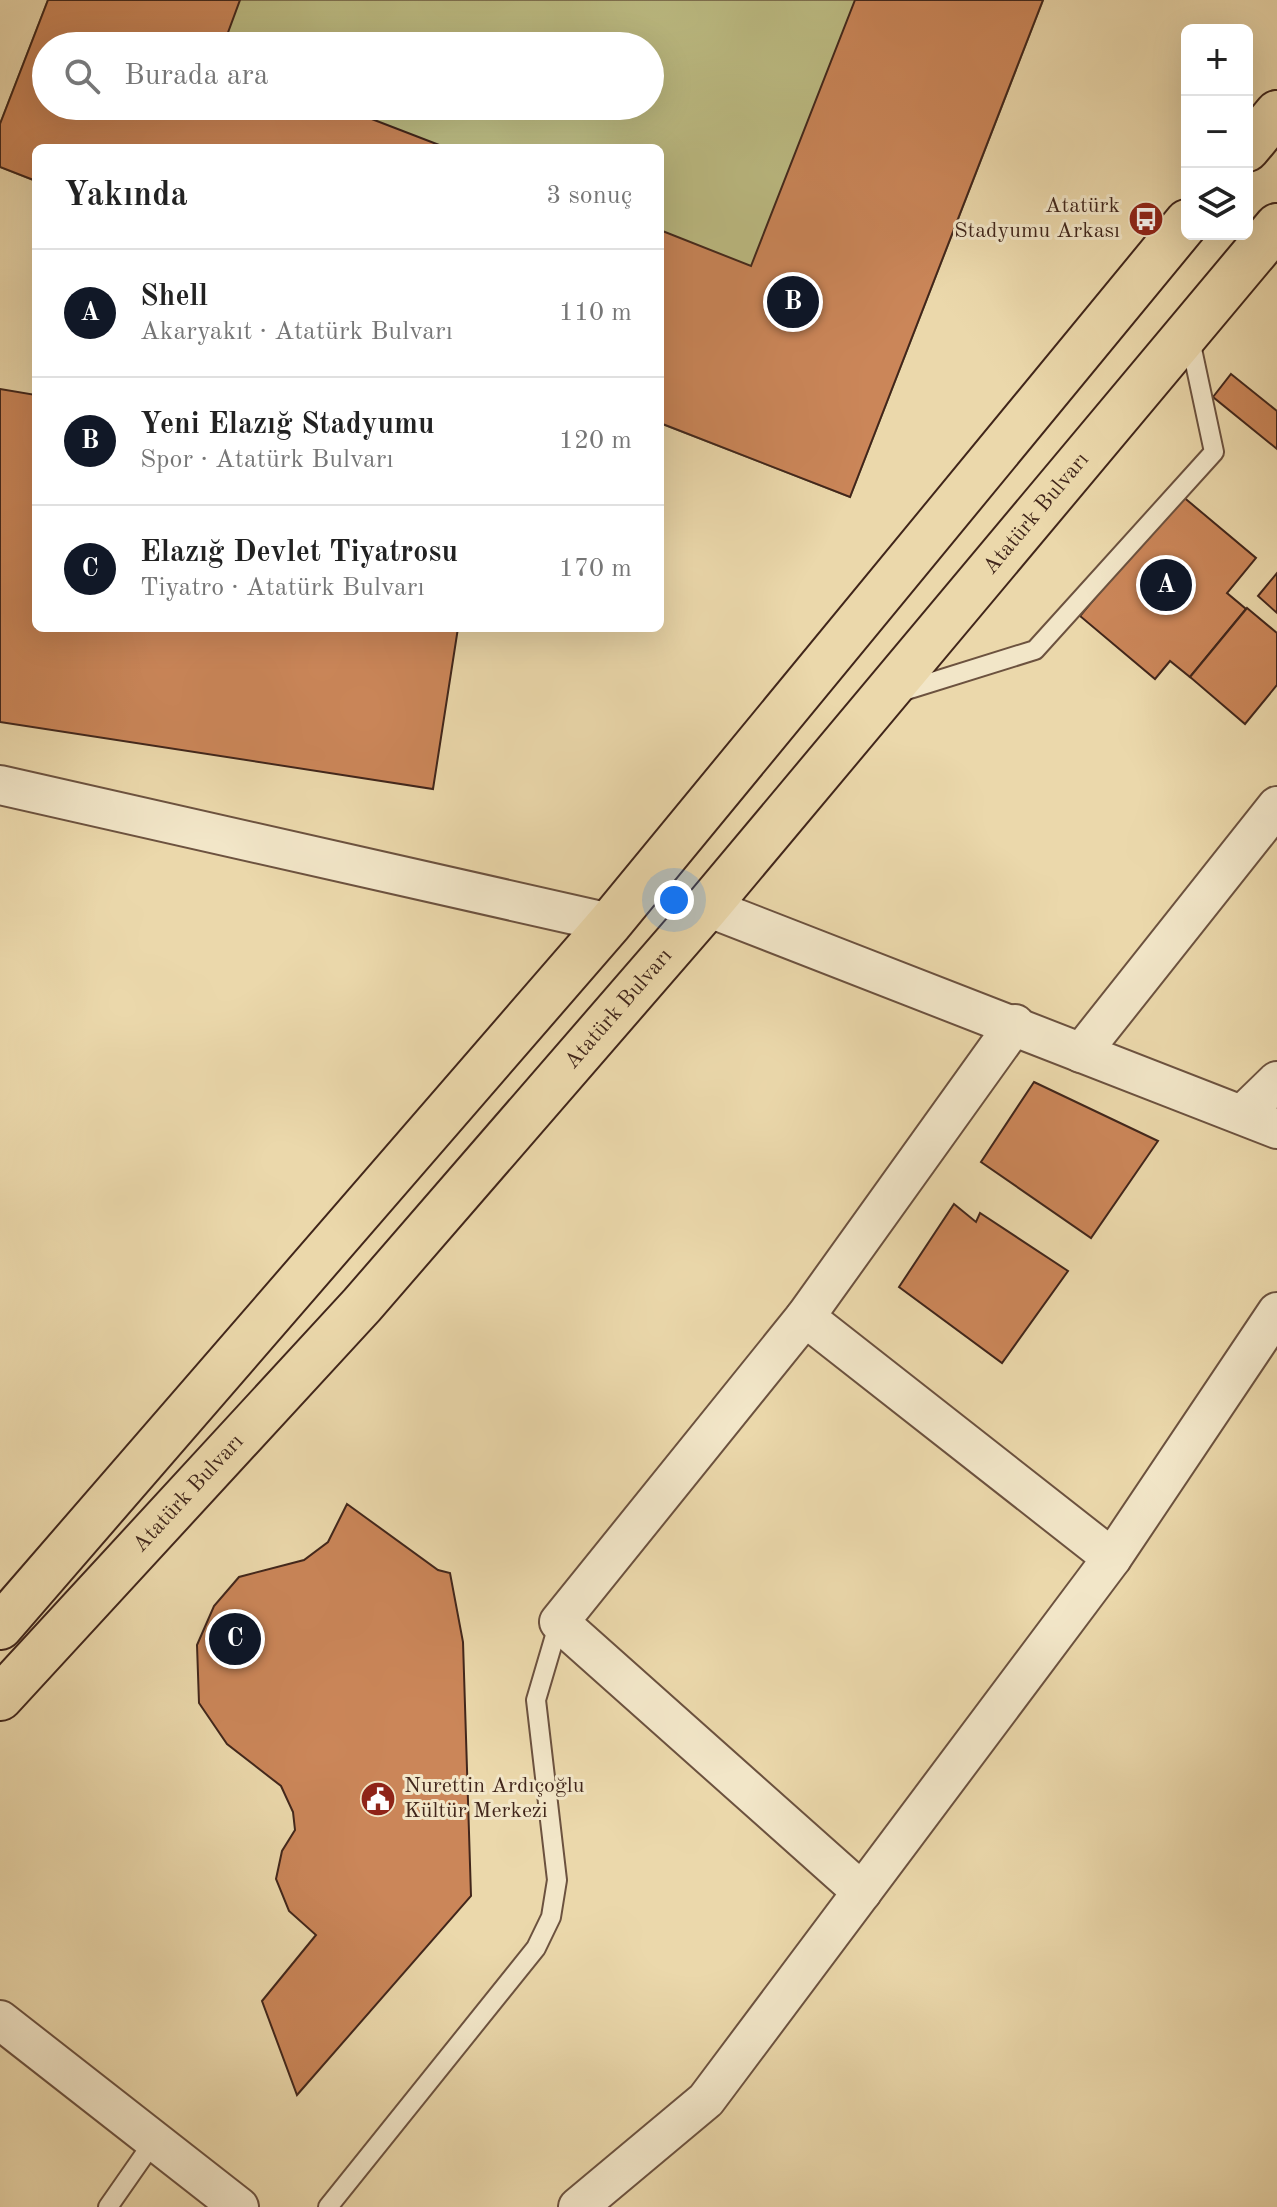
<!DOCTYPE html>
<html lang="tr">
<head>
<meta charset="utf-8">
<style>
  :root { --surface:#fff; --page:#f6f6f6; --text:#222; --muted:#767676; --line:#e0e0e0; --accent:#111827 }
  body { margin:0; font-family:"Old Standard TT",serif; background:var(--page); color:var(--text) }
  .controls { position:absolute; right:24px; top:24px; display:grid; overflow:hidden; border-radius:12px; box-shadow:0 8px 32px #0002 }
  .controls button { width:72px; height:72px; display:grid; place-items:center; padding:0; border:0; border-bottom:2px solid var(--line); background:var(--surface); color:var(--text); font:40px sans-serif }
  .you { position:absolute; left:674px; top:900px; width:28px; height:28px; margin:-20px; border:6px solid #fff; border-radius:50%; background:#1a73e8; box-shadow:0 0 0 12px #1a73e833 }
  .badge { display:grid; place-items:center; width:52px; height:52px; border-radius:50%; background:var(--accent); color:#fff; font-size:26px; font-weight:700 }
  .pin { position:absolute; translate:-50% -50%; border:4px solid #fff; box-shadow:0 2px 8px #0006 }
  .list { margin:0; padding:0; list-style:none }
  h2 { display:flex; justify-content:space-between; align-items:center; height:104px; margin:0; padding:0 32px; font-size:34px }
  h2 small { font-size:26px; font-weight:400; color:var(--muted) }
  .list li { display:grid; grid-template-columns:52px 1fr auto; gap:24px; align-items:center; box-sizing:border-box; height:128px; padding:0 32px; border-top:2px solid var(--line) }
  .list b { display:block; font-size:30px; white-space:nowrap }
  .list p { margin:0; font-size:26px; white-space:nowrap; color:var(--muted) }
  .list em { font-size:26px; font-style:normal; color:var(--muted) }
  .icon { flex:none; width:44px; height:44px; fill:none; stroke:currentColor; stroke-width:2; stroke-linecap:round; stroke-linejoin:round }
  .map { position:relative; flex:none; width:1277px; height:2207px; overflow:hidden }
  .search { position:absolute; background:var(--surface); box-shadow:0 8px 32px #0002; left:32px; top:32px; width:632px; height:88px; display:flex; align-items:center; gap:20px; box-sizing:border-box; padding:0 28px; border-radius:44px; color:var(--muted); font-size:30px }
  .panel { position:absolute; background:var(--surface); box-shadow:0 8px 32px #0002; left:32px; top:144px; width:632px; height:488px; border-radius:12px }
  .map>svg:first-child { display:block }
  .pitch { fill:#bdbd84; stroke:#7f7250; stroke-width:2; fill-rule:evenodd }
  .building { fill:#cb8659; stroke:#41261b; stroke-width:2 }
  .lines { fill:none; stroke-linecap:round; stroke-linejoin:round }
  .lane-casing { stroke:#6c523f; stroke-width:22 }
  .street-casing { stroke:#6c523f; stroke-width:42 }
  .primary-casing { stroke:#41261b; stroke-width:48 }
  .lane { stroke:#f2e6c8; stroke-width:18 }
  .street { stroke:#f2e6c8; stroke-width:38 }
  .primary { stroke:#ebd8ab; stroke-width:44 }
  .labels { text-anchor:middle; dominant-baseline:central; stroke-width:6; stroke-linejoin:round; paint-order:stroke }
  .poi-label { font-size:22px; fill:#41261b; stroke:#f2e6c8; text-anchor:end }
  .street-label { font-size:22px; fill:#41261b; stroke:#f2e6c8 }
</style>
</head>
<body>
<div class="map">
<svg width="1277" height="2207" viewBox="0 0 1277 2207">
  <rect width="100%" height="100%" fill="#ebd8ab"/>
  <filter id="stains"><feTurbulence type="fractalNoise" baseFrequency=".0025" numOctaves="4"/><feColorMatrix values="0 0 0 0 .2 0 0 0 0 .09 0 0 0 0 .02 0 0 0 .5 -.17"/></filter>
  <radialGradient id="worn" r=".72"><stop offset=".6" stop-color="#630" stop-opacity="0"/><stop offset="1" stop-color="#630" stop-opacity=".3"/></radialGradient>
  <path class="pitch" d="M48,0h995l-193,497 -190,-74v-275h-624v33l-36,-14v-43zM46,46h604v60h-604z"/>
  <g class="building">
    <path d="M48,0h192l-17,46h-177v60h292l109,42h-411v33l-36,-14v-43z"/>
    <path d="M855,0h188l-193,497 -190,-74v-193l91,36z"/>
    <path d="M1231,374l46,37v38l-64,-52z"/>
    <path d="M0,389l36,6v233h422l-25,161 -433,-67z"/>
    <path d="M1181,495l75,63 -29,35 19,16 -56,68 -20,-16 -15,18 -75,-63z"/>
    <path d="M1277,573v40l-19,-17z"/>
    <path d="M1247,608l30,25v52l-32,39 -55,-47z"/>
    <path d="M1034,1082l124,59 -67,97 -110,-76z"/>
    <path d="M954,1204l22,18 4,-9 88,58 -66,92 -103,-76z"/>
    <path d="M347,1504l91,66 12,3 13,69 8,254 -174,199 -35,-94 54,-66 -27,-24 -13,-32 6,-28 13,-21 -2,-18 -12,-26 -54,-42 -28,-41 -2,-58 17,-39 25,-29 65,-17 24,-18z"/>
  </g>
  <g class="lines">
    <defs>
      <g id="lane">
        <path d="M897,693l138,-43 179,-198 -25,-117"/>
        <path d="M108,2207l46,-66"/>
        <path d="M328,2207l208,-259 15,-31 6,-37 -21,-180 23,-78"/>
      </g>
      <g id="street">
        <path d="M0,785l610,138"/>
        <path d="M707,907l570,222"/>
        <path d="M1081,1053l196,-247"/>
        <path d="M1243,1114l34,-33"/>
        <path d="M805,1317l307,241"/>
        <path d="M862,1892l-303,-270 246,-305 210,-293"/>
        <path d="M0,2020l239,187"/>
        <path d="M578,2207l128,-107 406,-542 165,-246"/>
      </g>
      <g id="primary">
        <path d="M1247,149l30,-36"/>
        <path d="M0,1627l610,-704 577,-701"/>
        <path id="s1" d="M0,1698l362,-393 345,-398 570,-681"/>
      </g>
    </defs>
    <use href="#lane" class="lane-casing"/>
    <use href="#street" class="street-casing"/>
    <use href="#primary" class="primary-casing"/>
    <use href="#lane" class="lane"/>
    <use href="#street" class="street"/>
    <use href="#primary" class="primary"/>
  </g>
  <defs>
    <symbol id="bus-disc" viewBox="-11 -11 22 22"><circle r="9.5" fill="#8f2418" stroke="#f2e6c8"/><path d="M-5-6H5V4H4V6H2V4H-2V6H-4V4H-5ZM-3.5-4V0h7V-4ZM-3.5 1.2v1.5H-2V1.2ZM2 1.2v1.5H3.5V1.2Z" fill="#fff"/></symbol>
    <symbol id="civic-disc" viewBox="-11 -11 22 22"><circle r="9.5" fill="#8f2418" stroke="#f2e6c8"/><path d="M-.6-6.5H3V-4.5H.6V-3L4-1V1h2V6H-6V1h2V-1L-.6-3ZM-1.2 2.5V6h2.4V2.5Z" fill="#fff"/></symbol>
  </defs>
  <g fill-rule="evenodd">
    <use href="#bus-disc" x="1126" y="199" width="40" height="40"/>
    <use href="#civic-disc" x="358" y="1779" width="40" height="40"/>
  </g>
  <g class="labels">
    <g class="poi-label">
      <text x="1120" y="206">Atatürk<tspan x="1120" dy="25">Stadyumu Arkası</tspan></text>
      <text x="404" y="1786" text-anchor="start">Nurettin Ardıçoğlu<tspan x="404" dy="25">Kültür Merkezi</tspan></text>
    </g>
    <g class="street-label">
      <text stroke="none"><textPath href="#s1" startOffset="1574">Atatürk Bulvarı</textPath></text>
      <text stroke="none"><textPath href="#s1" startOffset="926">Atatürk Bulvarı</textPath></text>
      <text stroke="none"><textPath href="#s1" startOffset="278">Atatürk Bulvarı</textPath></text>
    </g>
  </g>
  <rect width="100%" height="100%" filter="url(#stains)"/>
  <rect width="100%" height="100%" fill="url(#worn)"/>
</svg>
<div class="controls">
<button>+</button>
<button>−</button>
<button><svg class="icon" aria-label="layers" viewBox="0 0 24 24"><path d="M12 4l9 5-9 5-9-5zM3 14l9 5 9-5"/></svg></button>
</div>
<div class="you"></div>
<div class="pin badge" style="left:1166px;top:585px">A</div>
<div class="pin badge" style="left:793px;top:302px">B</div>
<div class="pin badge" style="left:235px;top:1639px">C</div>
<div class="search"><svg class="icon" aria-label="search" viewBox="0 0 24 24"><circle cx="10" cy="10" r="6"/><path d="M15 15l6 6"/></svg>Burada ara</div>
<section class="panel">
<h2>Yakında<small>3 sonuç</small></h2>
<ul class="list">
<li><span class="badge">A</span><div><b>Shell</b><p>Akaryakıt · Atatürk Bulvarı</p></div><em>110 m</em></li>
<li><span class="badge">B</span><div><b>Yeni Elazığ Stadyumu</b><p>Spor · Atatürk Bulvarı</p></div><em>120 m</em></li>
<li><span class="badge">C</span><div><b>Elazığ Devlet Tiyatrosu</b><p>Tiyatro · Atatürk Bulvarı</p></div><em>170 m</em></li>
</ul>
</section>
</div>
</body>
</html>
